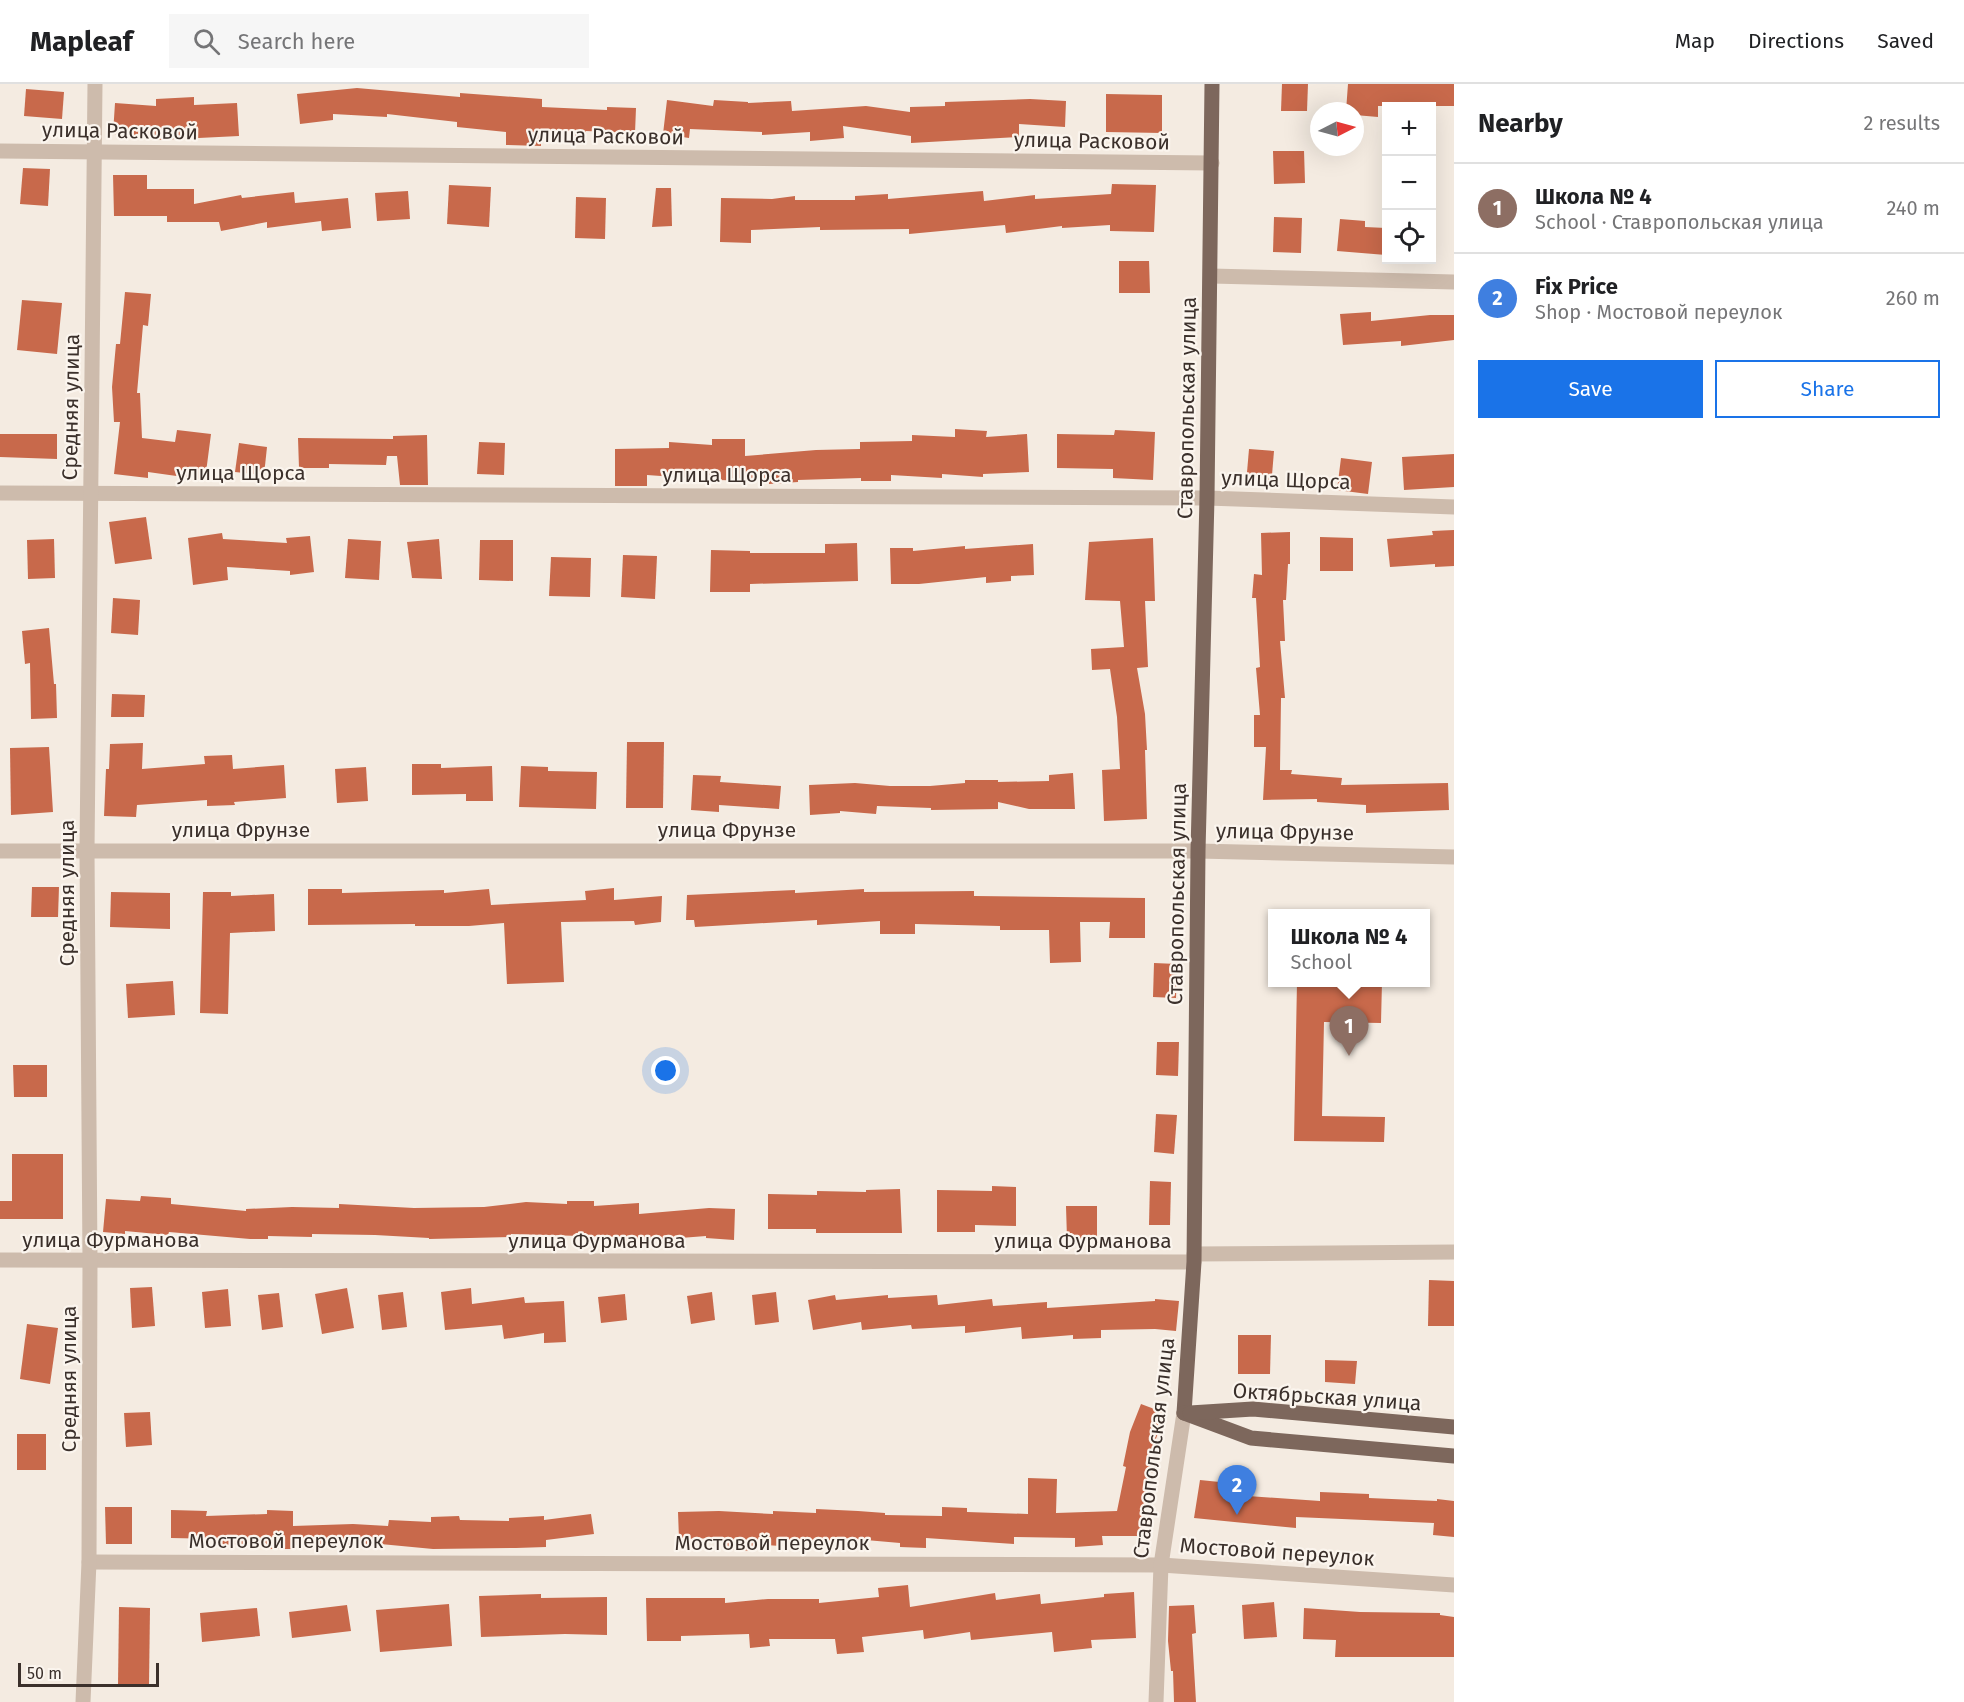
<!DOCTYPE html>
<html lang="en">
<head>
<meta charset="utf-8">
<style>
  :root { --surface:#fff; --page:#f6f6f6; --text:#202124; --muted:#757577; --line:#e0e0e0; --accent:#1a73e8 }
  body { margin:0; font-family:"Fira Sans",sans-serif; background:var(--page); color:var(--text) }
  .controls { position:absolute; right:18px; top:18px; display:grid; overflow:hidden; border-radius:0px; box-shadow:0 6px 24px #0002 }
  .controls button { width:54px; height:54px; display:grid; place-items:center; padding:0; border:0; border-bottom:2px solid var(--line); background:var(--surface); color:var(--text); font:30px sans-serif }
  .compass { position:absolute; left:1310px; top:18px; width:54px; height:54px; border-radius:50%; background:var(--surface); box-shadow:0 6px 24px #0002; rotate:84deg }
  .scale { position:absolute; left:18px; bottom:15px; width:141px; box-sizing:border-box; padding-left:6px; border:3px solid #3b302b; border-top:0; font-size:16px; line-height:21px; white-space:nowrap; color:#3b302b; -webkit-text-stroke:4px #fbf5ee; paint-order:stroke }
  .you { position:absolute; left:666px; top:987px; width:21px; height:21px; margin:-15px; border:4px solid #fff; border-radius:50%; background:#1a73e8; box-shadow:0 0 0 9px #1a73e833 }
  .badge { display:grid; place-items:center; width:39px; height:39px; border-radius:50%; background:var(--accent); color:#fff; font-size:20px; font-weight:700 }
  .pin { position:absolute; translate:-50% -50px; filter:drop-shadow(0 2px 3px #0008) }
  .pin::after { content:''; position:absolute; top:32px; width:21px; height:18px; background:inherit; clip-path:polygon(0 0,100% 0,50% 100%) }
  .popup { position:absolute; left:1268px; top:825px; width:162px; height:78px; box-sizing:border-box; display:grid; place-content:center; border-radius:0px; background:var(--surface); filter:drop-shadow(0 2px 4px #0005); font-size:20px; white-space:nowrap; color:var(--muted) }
  .popup b { font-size:22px; color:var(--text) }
  .popup::after { content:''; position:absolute; left:50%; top:100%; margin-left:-12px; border:12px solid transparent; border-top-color:var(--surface) }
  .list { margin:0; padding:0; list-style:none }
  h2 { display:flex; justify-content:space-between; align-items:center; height:78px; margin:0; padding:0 24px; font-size:26px }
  h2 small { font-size:20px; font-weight:400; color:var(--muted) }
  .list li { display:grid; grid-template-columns:39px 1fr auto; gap:18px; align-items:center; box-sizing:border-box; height:90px; padding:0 24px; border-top:2px solid var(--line) }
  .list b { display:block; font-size:22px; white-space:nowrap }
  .list p { margin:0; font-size:20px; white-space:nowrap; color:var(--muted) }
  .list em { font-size:20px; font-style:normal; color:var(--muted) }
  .actions { display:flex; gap:12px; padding:18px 24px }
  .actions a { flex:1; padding:14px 0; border:2px solid var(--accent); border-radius:0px; text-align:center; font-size:21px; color:var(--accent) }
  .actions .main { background:var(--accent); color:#fff }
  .icon { flex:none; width:33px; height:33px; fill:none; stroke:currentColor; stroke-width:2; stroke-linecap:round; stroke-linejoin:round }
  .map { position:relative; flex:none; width:1454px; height:1618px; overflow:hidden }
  header { display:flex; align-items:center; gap:36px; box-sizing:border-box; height:84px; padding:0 30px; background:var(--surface); border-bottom:2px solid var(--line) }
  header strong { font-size:28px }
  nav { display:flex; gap:33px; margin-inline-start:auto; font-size:21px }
  .search { width:420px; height:54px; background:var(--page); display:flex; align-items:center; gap:15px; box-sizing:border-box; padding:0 21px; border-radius:0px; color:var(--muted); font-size:22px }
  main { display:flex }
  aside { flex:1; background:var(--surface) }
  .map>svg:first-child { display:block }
  .building { fill:#c8694b }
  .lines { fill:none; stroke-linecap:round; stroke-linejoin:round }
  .minor { stroke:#cdbbac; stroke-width:15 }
  .major { stroke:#7d675c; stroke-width:15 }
  .labels { text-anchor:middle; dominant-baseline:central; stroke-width:4.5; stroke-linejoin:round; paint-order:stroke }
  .street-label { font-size:21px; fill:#3b302b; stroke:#fbf5ee }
</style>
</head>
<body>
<header>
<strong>Mapleaf</strong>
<div class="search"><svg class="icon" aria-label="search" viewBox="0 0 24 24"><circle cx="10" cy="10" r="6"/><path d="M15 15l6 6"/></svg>Search here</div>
<nav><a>Map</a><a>Directions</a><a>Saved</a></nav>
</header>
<main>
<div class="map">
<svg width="1454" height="1618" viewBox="0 0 1454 1618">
  <rect width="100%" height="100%" fill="#f4ebe1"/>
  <g class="building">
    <path d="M1282,0h26l-1,27h-26z"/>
    <path d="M1348,0h106v22h-76v11l-23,-2v-4h-9z"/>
    <path d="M357,4l103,9v-4l82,6v8l65,3v-3l29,1 -1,25 -49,-2 -1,8 -44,-2v9l-35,-1v-13l-49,-5v-5l-70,-8v3l-54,-3v6l-33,4 -3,-30z"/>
    <path d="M26,5l38,3 -2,27 -38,-3z"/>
    <path d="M1106,10l56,1v38l-56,-1z"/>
    <path d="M194,13v8l43,-2 2,33 -81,4v-3l-45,-3 2,-31 41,3v-7z"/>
    <path d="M1030,15l36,2 -1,26 -46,-3v13l-108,6v-7l-68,-10 1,12 -34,3v-9l-48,3v-3l-72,-3 -1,9 -26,-4 4,-34 46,6 1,-6 34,2v1l43,-2 1,10 74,-5 44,6v-5l35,-1v-4z"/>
    <path d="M1273,67h31l1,32 -31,1z"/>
    <path d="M23,84l27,1 -2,37 -28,-2z"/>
    <path d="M113,91h34v14h47v15l47,-9 1,3 52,-6 1,11 53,-5 3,30 -29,3 -1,-10 -54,7v-6l-46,9 -2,-9h-52v-6h-53z"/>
    <path d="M1112,100l44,1 -2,47 -44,-1v-6l-48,3v-2l-56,7 -1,-8 -96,9v-5l-89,1v-3l-69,3v13l-31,-1 1,-44 51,1 23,-3v4h60v-4l33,-2v5l95,-8 1,10 51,-6v4l76,-5z"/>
    <path d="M449,101l42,2 -2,40 -42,-3z"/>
    <path d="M656,104h15l1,38 -20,1z"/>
    <path d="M408,107l2,28 -33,2 -2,-28z"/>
    <path d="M576,113l30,1 -1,41 -30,-1z"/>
    <path d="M1274,133l28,1 -1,35 -28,-1z"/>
    <path d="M1340,135l25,2v6l21,1v27l-49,-4z"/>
    <path d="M1119,177h30l1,32h-31z"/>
    <path d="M125,208l26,2 -3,32 -5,-1 -6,68h3l2,45 33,4 2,-12 34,4 -6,46 -57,-8v6l-34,-4 6,-52h-6l-2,-35 4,-43h4z"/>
    <path d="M22,216l40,3 -5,51 -40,-4z"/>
    <path d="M1371,228v9l59,-6h24v25l-53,6v-5l-58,4 -3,-31z"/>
    <path d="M955,345l32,2 -1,6 41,-3 2,38 -46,2v3l-41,-3v4l-51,-3v6h-30v-3l-63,2v2l-29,2v-3l-52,-1 -70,-5v11h-32v-37l54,-1v-6l43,3v-6h33v17l71,-6 44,-1v-7l52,-1v-6l43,2z"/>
    <path d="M1115,346l40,2 -2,48 -40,-2v-9l-56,-1v-34l57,1z"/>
    <path d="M0,350h57v25l-57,-2z"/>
    <path d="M427,351l1,50h-28l-3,-29h-10l-1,9 -57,-1v4h-30l-1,-30 95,1v-3z"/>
    <path d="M479,358l26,1 -1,32 -27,-1z"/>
    <path d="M239,359l28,4 -3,28 -29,-3z"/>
    <path d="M1249,365l25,2 -3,36 -25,-3z"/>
    <path d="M1454,370v33l-50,3 -2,-33z"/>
    <path d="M1341,374l31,4 -4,32 -31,-4z"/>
    <path d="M146,433l6,42 -37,5 -6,-42z"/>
    <path d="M1454,446v36l-19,1v-3l-45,3 -3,-28 46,-4 -1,-4z"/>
    <path d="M1290,448v32h-2l-2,36h-3l2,41h-5l5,57h-4l-1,72h12l-1,4 51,4 -1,7 107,-2 1,27 -83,3v-8l-49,-3v-3l-54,1 3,-53h-12v-32h6l-4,-47 4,-1 -4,-69h-4l2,-24 8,1 -1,-42z"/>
    <path d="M222,449l1,6 64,4 -1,-5 24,-2 4,36 -24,3v-4l-63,-4 1,13 -35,5 -5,-47z"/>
    <path d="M1320,453l33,1v33h-33z"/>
    <path d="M1153,454l2,63h-10l3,66 -11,1 8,46 2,36h-2l2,69 -43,2 -2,-51 18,-1 -3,-52 -7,-48 -18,1 -1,-21 33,-2 -4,-46 -35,-1 4,-58z"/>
    <path d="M54,455l1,39 -27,1 -1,-39z"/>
    <path d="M348,455l33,2 -2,39 -34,-2z"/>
    <path d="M439,455l3,40 -30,-1 -5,-36z"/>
    <path d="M480,456h33v41l-34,-1z"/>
    <path d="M857,459l1,38 -108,3v8h-40l1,-42 39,1v2h75v-9z"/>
    <path d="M1033,460l1,31 -23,1v5l-25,2v-6l-67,7h-28l-1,-36h23v3l52,-5v3z"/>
    <path d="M623,471l34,1 -2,43 -34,-2z"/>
    <path d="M551,473l40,1 -1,39 -41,-1z"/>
    <path d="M113,514l27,2 -2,35 -27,-2z"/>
    <path d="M49,544l5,56h2l1,34 -26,1 -1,-56 -5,1 -3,-33z"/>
    <path d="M112,610l33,1 -1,22h-33z"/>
    <path d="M627,658h37l-1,66h-37z"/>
    <path d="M143,659l-1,26 63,-5 -1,-8 28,-1 1,14 51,-4 2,33 -52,4 1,3 -28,1v-6l-70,5 -1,12 -32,-1 2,-47h3l1,-25z"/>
    <path d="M49,663l4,65 -42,3 -1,-67z"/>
    <path d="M412,680h29v4l51,-2 1,35h-27v-7l-54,1z"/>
    <path d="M521,682l27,1v4l49,1 -1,37 -77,-2z"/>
    <path d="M366,683l2,34 -31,2 -2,-34z"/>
    <path d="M1073,689l2,36h-46l-31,-7v7l-67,1v-2l-54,-2 -1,8 -36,-3v2l-30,2 -1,-30 46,-2 35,3h40l35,-3v-3h33v2l51,-1v-6z"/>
    <path d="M693,691l28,1 -1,6 61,4 -2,23 -60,-4v7l-28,-2z"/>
    <path d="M32,803h27l-1,30h-27z"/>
    <path d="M614,804v12l48,-4 -1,26 -26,3 -1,-4 -73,1 3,60 -57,2 -3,-61 -35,3h-54v-2l-107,1v-36h34v4l102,-3v3l45,-4 2,16 95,-5 -1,-9z"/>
    <path d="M864,805v3l110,-1v5l171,2v40h-36l1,-16h-30l1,40 -31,1 -1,-33h-49v-4l-85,-2v10h-35v-13l-63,4v-5l-122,7 -1,-7h-8l1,-25 108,-5v3z"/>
    <path d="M111,808l59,1v36l-60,-2z"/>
    <path d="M203,808h28v4l43,-2 1,37 -45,2 -2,81 -28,-1z"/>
    <path d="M1154,879l23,1 -1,34 -23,-1z"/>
    <path d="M173,897l2,34 -47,3 -2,-34z"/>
    <path d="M1297,898h85l-1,41 -57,-1 -2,94 63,1 -1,25 -90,-1z"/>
    <path d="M1157,958h22l-1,34 -22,-1z"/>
    <path d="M13,981h34v32h-33z"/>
    <path d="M1156,1030l21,1 -3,39 -20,-2z"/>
    <path d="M12,1070h51v65h-63v-18h12z"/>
    <path d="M1150,1097l21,1 -1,43h-21z"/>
    <path d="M992,1102l24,1v39l-41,-1v7h-38v-42l55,1z"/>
    <path d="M900,1105l2,44h-86v-4h-48v-35l49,1v-4l49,1v-2z"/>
    <path d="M141,1112l30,2v6l75,7v-2l46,-2 47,1v-4l75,4 70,-1 42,-5 41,2v-3h27v5l45,-3v11l70,-6 26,1 -1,31 -28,-2v-2l-90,7v-6l-105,-3v3l-82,2v-1l-54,-3 -63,-1v3l-44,-1v3h-18l-81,-7 -1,3 -43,-4v3l-22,-2 3,-33 34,2z"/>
    <path d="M1066,1122h31v33h-30z"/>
    <path d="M1429,1196l25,1v45h-26z"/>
    <path d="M152,1203l3,39 -23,2 -2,-40z"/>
    <path d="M347,1204l7,40 -32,6 -7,-40z"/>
    <path d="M471,1204l1,16 52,-7 1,6 39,-2 2,41 -22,1v-10l-40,6 -2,-14 -57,5 -4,-38z"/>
    <path d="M228,1205l3,37 -26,2 -3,-36z"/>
    <path d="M403,1208l4,35 -25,3 -4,-35z"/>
    <path d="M712,1208l3,28 -24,4 -4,-28z"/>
    <path d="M776,1208l3,30 -24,3 -3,-30z"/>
    <path d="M279,1209l4,34 -21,3 -4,-35z"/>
    <path d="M625,1210l2,26 -26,3 -3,-26z"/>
    <path d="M835,1211l1,5 52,-5v3l49,-3 1,10 54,-6 1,7 54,-4v6l108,-7v-2l24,2 -3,30 -21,-2 -54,1v8l-28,1v-4l-51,4 -1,-12 -56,6v-7l-53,3 -1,-4 -49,5 -1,-8 -48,8 -5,-30z"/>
    <path d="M27,1240l31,4 -8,56 -30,-5z"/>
    <path d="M1238,1251h33l-1,39h-32z"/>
    <path d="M1325,1276l32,1 -2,23 -30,-2z"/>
    <path d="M1141,1320l24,9 -13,37 7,1 -5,22 -4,-1 -8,41h3v23h-43l1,9 -28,2v-9l-61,-1v7l-88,-6v10l-26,-1v-4l-57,-5v4l-47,-2 -1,7 -42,-3 -1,7 -26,-2 1,-11 -48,1 -1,-27 41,-1 54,3v-3l43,2v-4l42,2 27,2v2l57,1v-9l25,1v4l61,2v-36l29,1 -1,34 61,-2 9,-44 -3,-1 7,-34z"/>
    <path d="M150,1328l2,33 -26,2 -2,-34z"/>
    <rect x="17" y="1350" width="29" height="36"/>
    <path d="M1200,1396l49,5 -1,11 72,5v-9l49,2v4l68,3v-2l17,2v36l-21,-2 1,-12 -138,-6v11l-102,-10z"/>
    <path d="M105,1423h27v37h-26z"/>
    <path d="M171,1426l36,1 -1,5 61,-2v-4l26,1v15l60,-2 35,2 1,-6 42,2v-5l28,-1 1,4 49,1v-3l35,-2v4l47,-6 3,20 -48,6v7l-30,1 -83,1 -63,-6v4l-23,-1v-2l-54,1v4h-27v-6l-46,2v-6l-49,-1z"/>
    <path d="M908,1501l2,22 85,-14 1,7 44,-6 1,10 63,-7v-3l30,-2 2,46 -45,2 1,8 -38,4 -2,-20 -81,8 -1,-8 -46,7 -1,-9 -61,7 2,15 -27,2 -2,-15h-66l1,7 -20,2 -1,-14 -68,2v5h-34l-1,-43h79v5l43,-4h51v4l60,-6 -1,-9z"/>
    <path d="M541,1510v4l66,-1v38l-42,-1 -84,3 -2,-41z"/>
    <path d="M1274,1518l3,35 -33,2 -2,-34z"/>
    <path d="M449,1520l3,42 -72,6 -4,-42z"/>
    <path d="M347,1521l4,26 -59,7 -3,-26z"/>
    <path d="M1194,1521l2,28 -4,1 4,68h-22l-1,-31h-2l-3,-30 1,-35z"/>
    <path d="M119,1523l31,1 -1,77h-31z"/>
    <path d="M257,1524l3,28 -58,6 -2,-29z"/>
    <path d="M1304,1524l56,4 80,1v2l14,2v40h-119l1,-17 -33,-1z"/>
  </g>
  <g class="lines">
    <g class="minor">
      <path d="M0,67l1212,12"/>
      <path d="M1211,192l243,6"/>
      <path d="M0,409l1207,5 247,9"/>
      <path d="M0,767h1198l256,6"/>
      <path d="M1194,1170l260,-2"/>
      <path d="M0,1176l1194,2"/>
      <path d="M89,1478l1072,3 293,20"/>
      <path d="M83,1618l6,-140 1,-301 -3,-410 8,-767"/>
      <path d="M1156,1618l5,-137 23,-152"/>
    </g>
    <g class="major">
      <path d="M1184,1329l10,-151 4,-411 9,-353 5,-414"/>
      <path d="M1184,1329l67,25 203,18"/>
      <path d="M1190,1329l63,-4 201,18"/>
    </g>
  </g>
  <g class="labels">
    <g class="street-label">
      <text transform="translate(120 47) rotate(1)">улица Расковой</text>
      <text transform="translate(606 52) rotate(1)">улица Расковой</text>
      <text transform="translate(1092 57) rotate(1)">улица Расковой</text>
      <text transform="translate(71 323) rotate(-89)">Средняя улица</text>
      <text transform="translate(1187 324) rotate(-89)">Ставропольская улица</text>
      <text x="241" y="389">улица Щорса</text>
      <text x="727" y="391">улица Щорса</text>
      <text transform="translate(1286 396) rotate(2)">улица Щорса</text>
      <text x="241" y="746">улица Фрунзе</text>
      <text x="727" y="746">улица Фрунзе</text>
      <text transform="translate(1285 748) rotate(1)">улица Фрунзе</text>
      <text transform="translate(67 809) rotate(-90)">Средняя улица</text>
      <text transform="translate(1177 810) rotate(-89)">Ставропольская улица</text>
      <text x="111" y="1156">улица Фурманова</text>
      <text x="597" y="1157">улица Фурманова</text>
      <text x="1083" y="1157">улица Фурманова</text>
      <text transform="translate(69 1295) rotate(-90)">Средняя улица</text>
      <text transform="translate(1327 1313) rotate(4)">Октябрьская улица</text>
      <text transform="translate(1154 1364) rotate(-83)">Ставропольская улица</text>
      <text x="286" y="1457">Мостовой переулок</text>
      <text x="772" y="1459">Мостовой переулок</text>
      <text transform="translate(1277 1468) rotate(4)">Мостовой переулок</text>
    </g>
  </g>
</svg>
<div class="controls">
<button>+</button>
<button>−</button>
<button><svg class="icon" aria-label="locate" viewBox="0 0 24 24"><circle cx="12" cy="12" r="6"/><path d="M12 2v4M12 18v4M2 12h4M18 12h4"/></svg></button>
</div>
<svg class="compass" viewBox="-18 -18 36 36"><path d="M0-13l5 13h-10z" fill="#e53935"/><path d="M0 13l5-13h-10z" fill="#757577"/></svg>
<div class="scale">50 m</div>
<div class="you"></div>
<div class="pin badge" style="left:1349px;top:972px;background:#8d6e63">1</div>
<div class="popup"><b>Школа № 4</b>School</div>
<div class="pin badge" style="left:1237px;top:1431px;background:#3f7fe0">2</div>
</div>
<aside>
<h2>Nearby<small>2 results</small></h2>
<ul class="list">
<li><span class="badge" style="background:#8d6e63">1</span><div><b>Школа № 4</b><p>School · Ставропольская улица</p></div><em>240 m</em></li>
<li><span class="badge" style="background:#3f7fe0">2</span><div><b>Fix Price</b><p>Shop · Мостовой переулок</p></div><em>260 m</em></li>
</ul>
<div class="actions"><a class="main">Save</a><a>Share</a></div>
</aside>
</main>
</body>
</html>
